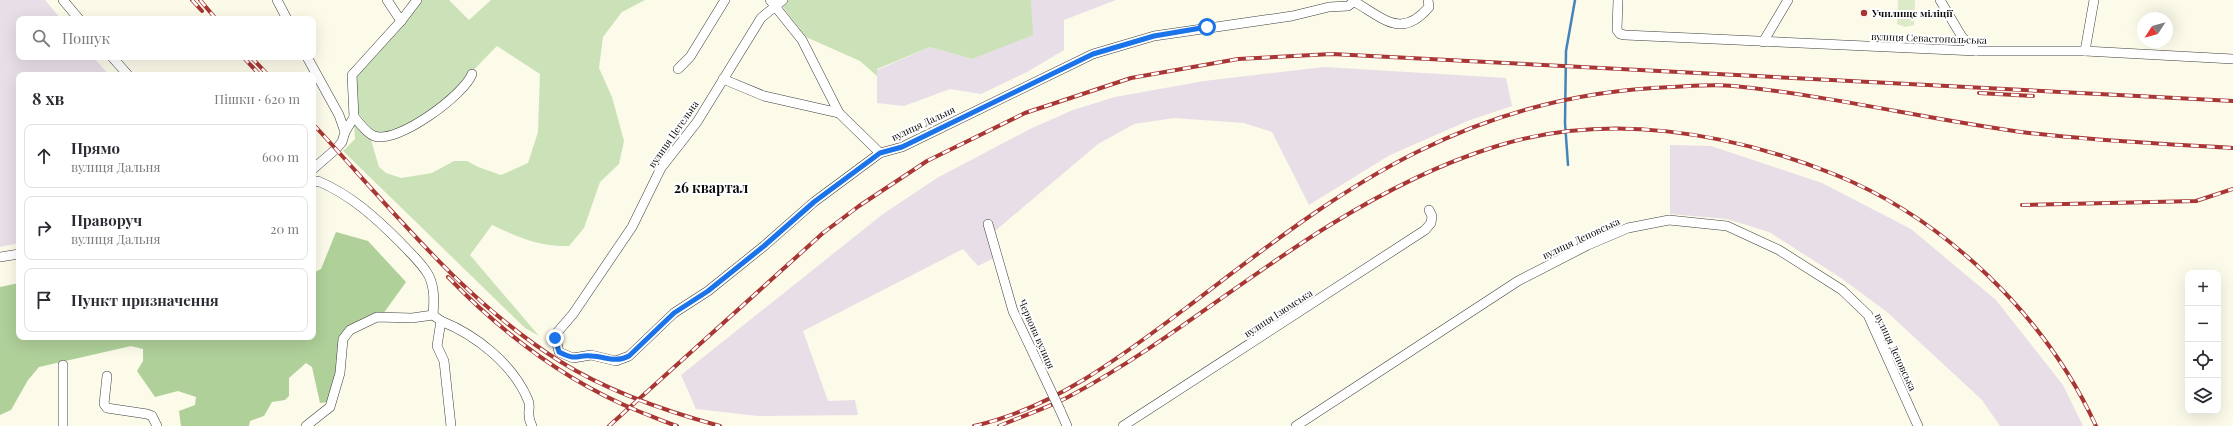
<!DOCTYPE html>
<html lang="uk">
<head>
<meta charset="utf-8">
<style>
  :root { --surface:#fff; --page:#f2f2f3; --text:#2b2b33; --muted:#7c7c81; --line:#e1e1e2 }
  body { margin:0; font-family:"Playfair Display",serif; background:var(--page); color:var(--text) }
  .controls { position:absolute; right:12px; bottom:12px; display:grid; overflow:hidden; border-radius:8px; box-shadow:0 4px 16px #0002 }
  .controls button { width:36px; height:36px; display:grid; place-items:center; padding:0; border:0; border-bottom:1px solid var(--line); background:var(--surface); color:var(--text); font:20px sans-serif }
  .compass { position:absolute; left:2137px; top:12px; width:36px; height:36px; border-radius:50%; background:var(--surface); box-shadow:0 4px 16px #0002; rotate:234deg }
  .stop { position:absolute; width:12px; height:12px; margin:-9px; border:3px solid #1a73e8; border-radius:50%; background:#fff }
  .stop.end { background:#1a73e8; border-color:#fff; box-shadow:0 1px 4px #0008 }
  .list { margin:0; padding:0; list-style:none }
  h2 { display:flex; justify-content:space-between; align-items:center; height:52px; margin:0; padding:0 16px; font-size:17px }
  h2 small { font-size:13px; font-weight:400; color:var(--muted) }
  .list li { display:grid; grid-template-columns:26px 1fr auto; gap:12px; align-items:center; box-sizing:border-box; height:64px; margin:0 8px 8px; padding:0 8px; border:1px solid var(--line); border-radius:8px }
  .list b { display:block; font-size:15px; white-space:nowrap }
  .list p { margin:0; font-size:13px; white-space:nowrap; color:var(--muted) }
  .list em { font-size:13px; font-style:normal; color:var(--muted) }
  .icon { flex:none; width:22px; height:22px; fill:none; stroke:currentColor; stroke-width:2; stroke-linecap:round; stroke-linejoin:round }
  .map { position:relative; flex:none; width:2233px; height:426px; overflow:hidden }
  .search { position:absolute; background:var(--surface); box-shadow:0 4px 16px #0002; left:16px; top:16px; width:300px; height:44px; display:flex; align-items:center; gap:10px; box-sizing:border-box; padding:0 14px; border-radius:8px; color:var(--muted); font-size:15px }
  .panel { position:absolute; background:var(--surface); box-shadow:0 4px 16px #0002; left:16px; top:72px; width:300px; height:268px; border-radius:8px }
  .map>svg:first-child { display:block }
  .industrial { fill:#e8dee8 }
  .green { fill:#cbe2b8 }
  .forest { fill:#afd099 }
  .pitch { fill:#dceac8 }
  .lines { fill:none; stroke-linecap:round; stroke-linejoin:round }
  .stream { stroke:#4484bb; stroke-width:2.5 }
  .minor-casing { stroke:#3d3d3d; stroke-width:10 }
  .minor { stroke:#fff; stroke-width:9 }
  .rail-casing { stroke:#a83634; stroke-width:4 }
  .rail { stroke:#fff; stroke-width:2.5; stroke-dasharray:8; stroke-linecap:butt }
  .minor-bridge-casing { stroke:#3d3d3d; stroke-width:10; stroke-linecap:butt }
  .minor-bridge { stroke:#fff; stroke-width:9 }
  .route { stroke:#1a73e8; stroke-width:5 }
  .poi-dot { fill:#a83634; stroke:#fff; stroke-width:1.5 }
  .labels { text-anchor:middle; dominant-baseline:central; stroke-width:4; stroke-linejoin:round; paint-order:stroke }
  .poi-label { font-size:10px; font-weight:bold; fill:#0a0a0a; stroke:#fff; text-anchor:start }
  .street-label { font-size:10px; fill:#0a0a0a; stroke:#fff }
  .district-label { font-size:14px; font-weight:bold; fill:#0a0a0a; stroke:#fff }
</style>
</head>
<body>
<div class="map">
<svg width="2233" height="426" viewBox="0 0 2233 426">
  <rect width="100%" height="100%" fill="#fcfae9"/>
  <g class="industrial">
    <path d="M0,0h45l16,19h-42v38h74l16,18h-90v168l-19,4z"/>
    <path d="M1031,0h85l-52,20v30l-37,22 -46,22 -31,-5 -46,17 -27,-3v-33l53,-23 42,12 60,-24z"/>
    <path d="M1324,67l182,11 6,28 -42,14 -80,35 -81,50 -37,-73 -28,-9 -70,-5 -40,6 -36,20 -103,87 -5,10 4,17 -16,8 -15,-17 -160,82 25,70 27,-1 3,15 -100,1 -62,-7 -15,-34 202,-161 54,-36 93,-49 43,-19 42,-13 89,-16z"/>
    <path d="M1670,145l41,1 111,37 89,46 85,71 67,85 20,41h-83l-18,-26 -95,-88 -46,-34 -72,-46 -42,-13 -57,-5z"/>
  </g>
  <g class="green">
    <path d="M421,0h28l20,20 22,-20h154l-23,12 -19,25 -4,31 13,29 12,44 -5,23 -19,18 -16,46 -15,18c-29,1 -51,-9 -77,-21l-22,30 69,81 -14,-8 -182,-177 12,-12 -1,-17 17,18 8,27 7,6 15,5 31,-5 22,-12h13l11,6 23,8 27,-12 10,-31 2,-58 -43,-28c-35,34 -68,81 -121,88l-19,-22 -1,-36z"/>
    <path d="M788,0h243l2,35 -61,24 -42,-12 -53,22v7l-17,-15 -54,-24 -23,-30z"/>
  </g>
  <path class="forest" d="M336,232l32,9 38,41 -23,32 -35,14 -20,74 -8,1 -8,-36 -6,-4 -17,15v18l-4,4 -13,2 -8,14 -14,5 -1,5h-68l-2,-15 16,-6 1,-8 -18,-6 -23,6 -18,-26 6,-10v-12l-12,-3 -92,21 -11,13 -17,30 -11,5v-128l19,-4v54h294v-64l8,-4z"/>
  <path class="pitch" d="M1898,0h17l-1,25 -9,2 -8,-3z"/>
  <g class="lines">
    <path class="stream" d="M1568,165l-3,-42 1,-72 9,-51"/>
    <defs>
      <g id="minor">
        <path d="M63,0l16,19"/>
        <path d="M277,0l10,19"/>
        <path d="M387,0l14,21"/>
        <path d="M770,0l32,40 37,73"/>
        <path d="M783,0l-22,18 -64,104 -36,46 -29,59 -59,87 -18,21 4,17 14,6 18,-3 25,6 13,-5 45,-43 34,-22 56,-45 50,-44 66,-49 22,-6 191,-93 61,-18 138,-20 37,-9 19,-1 8,-6"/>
        <path d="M1618,0l-1,30 3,4 5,1 351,16h109l148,8"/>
        <path d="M1940,0l22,37 14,14"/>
        <path d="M1355,2c29,17 47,37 74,5l-1,-7"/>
        <path d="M1763,42l25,-42"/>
        <path d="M2085,51l9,-51"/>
        <path d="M112,57l16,18"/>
        <path d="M307,57l32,58 6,17 -3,10 -6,7 -23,20"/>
        <path d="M678,69l12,-12 35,-57"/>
        <path d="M723,79l41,17 75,17 41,40"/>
        <path d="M354,117l-2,-42 49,-54 16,-21"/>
        <path d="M345,132l9,-15c6,6 12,16 20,19 23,9 91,-42 98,-62"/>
        <path d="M313,182l5,-1c33,14 58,37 83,62 10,11 21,20 28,33 6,13 5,26 4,39"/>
        <path d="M988,224l25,87 22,46"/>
        <path d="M0,257l19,-3"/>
        <path d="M441,321c35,14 72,43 87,79 4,8 -3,14 4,26"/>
        <path d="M107,376l-3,28 3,4 40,6 5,2 5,10"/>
        <path d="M1060,410l7,16"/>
        <path d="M63,426v-61"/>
        <path d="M306,426l24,-19 10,-34 3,-34 7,-9 27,-13 35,1 21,-3 8,6 -4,25 7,15 7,65"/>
        <path d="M1123,426l302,-196 6,-7 1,-7 -3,-6"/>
        <path d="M1296,426l222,-145 70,-36 40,-17 41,-8 58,6 52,24 63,40 26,25 50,111"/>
      </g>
    </defs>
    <use href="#minor" class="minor-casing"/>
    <use href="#minor" class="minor"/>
    <defs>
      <g id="rail">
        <path d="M192,0l10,11"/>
        <path d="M200,0l16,19"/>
        <path d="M243,57l17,18"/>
        <path d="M251,57l17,18"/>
        <path d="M1979,93l54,3"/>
        <path d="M313,124c77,83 150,177 248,238 48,30 104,49 159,64"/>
        <path d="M2022,205l174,-4 37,-12"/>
        <path d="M448,277c55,57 117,104 190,134 13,5 26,11 39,15"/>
        <path d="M609,426l214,-193 36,-27 68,-45 98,-48 106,-35 107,-19 94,-5 901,47"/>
        <path d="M974,426c80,-18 148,-70 212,-118 74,-56 148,-115 231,-156 80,-40 167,-62 255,-65 21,-1 41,-3 62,-1 99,10 196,34 295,47 68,8 136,11 204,15"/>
        <path d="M999,426c23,-10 49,-18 71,-30 92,-49 172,-117 260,-171 52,-32 106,-60 164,-78 112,-36 235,-15 342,28 111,45 210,142 260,251"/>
      </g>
    </defs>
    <use href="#rail" class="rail-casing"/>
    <use href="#rail" class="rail"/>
    <defs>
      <path id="minor-bridge" d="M1035,357l25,53"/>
    </defs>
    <use href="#minor-bridge" class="minor-bridge-casing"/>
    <use href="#minor-bridge" class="minor-bridge"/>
  </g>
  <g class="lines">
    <path class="route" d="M555,338l4,14c20,10 17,2 33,4 14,1 24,7 37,0l45,-43 34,-22 56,-45 50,-44 66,-49 22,-6 191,-93 61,-18 53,-9"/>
  </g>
  <circle class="poi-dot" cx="1864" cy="13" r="4"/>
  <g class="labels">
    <g class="poi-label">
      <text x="1872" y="13">Училище міліції</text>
    </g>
    <g class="street-label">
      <text transform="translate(1929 38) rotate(2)">вулиця Севастопольська</text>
      <text transform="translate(923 123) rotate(-25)">вулиця Дальня</text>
      <text transform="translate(673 134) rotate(-55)">вулиця Цегельна</text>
      <text transform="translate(1581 238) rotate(-25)">вулиця Деповська</text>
      <text transform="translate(1278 313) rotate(-33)">вулиця Ізюмська</text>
      <text transform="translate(1037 334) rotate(66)">Червона вулиця</text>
      <text transform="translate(1896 352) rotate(65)">вулиця Деповська</text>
    </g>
    <g class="district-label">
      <text x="711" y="187">26 квартал</text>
    </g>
  </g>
</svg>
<div class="controls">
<button>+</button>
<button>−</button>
<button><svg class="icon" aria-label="locate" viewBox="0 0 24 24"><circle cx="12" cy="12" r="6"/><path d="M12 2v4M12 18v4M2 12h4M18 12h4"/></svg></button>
<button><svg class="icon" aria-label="layers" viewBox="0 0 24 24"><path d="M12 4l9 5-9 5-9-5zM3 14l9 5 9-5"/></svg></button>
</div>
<svg class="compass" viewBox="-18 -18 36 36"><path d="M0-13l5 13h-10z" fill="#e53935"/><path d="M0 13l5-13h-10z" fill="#7c7c81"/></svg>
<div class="stop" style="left:1207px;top:27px"></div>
<div class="stop end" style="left:555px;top:338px"></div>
<div class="search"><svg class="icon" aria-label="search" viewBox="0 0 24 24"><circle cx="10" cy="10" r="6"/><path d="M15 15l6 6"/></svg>Пошук</div>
<section class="panel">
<h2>8 хв<small>Пішки · 620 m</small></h2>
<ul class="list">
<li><svg class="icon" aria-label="ahead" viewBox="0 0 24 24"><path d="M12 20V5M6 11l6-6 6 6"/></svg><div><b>Прямо</b><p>вулиця Дальня</p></div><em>600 m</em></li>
<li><svg class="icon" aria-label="right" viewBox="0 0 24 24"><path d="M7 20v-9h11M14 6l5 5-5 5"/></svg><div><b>Праворуч</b><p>вулиця Дальня</p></div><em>20 m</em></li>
<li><svg class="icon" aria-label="arrive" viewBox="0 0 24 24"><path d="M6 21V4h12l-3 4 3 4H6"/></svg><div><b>Пункт призначення</b></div></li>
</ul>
</section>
</div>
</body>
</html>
